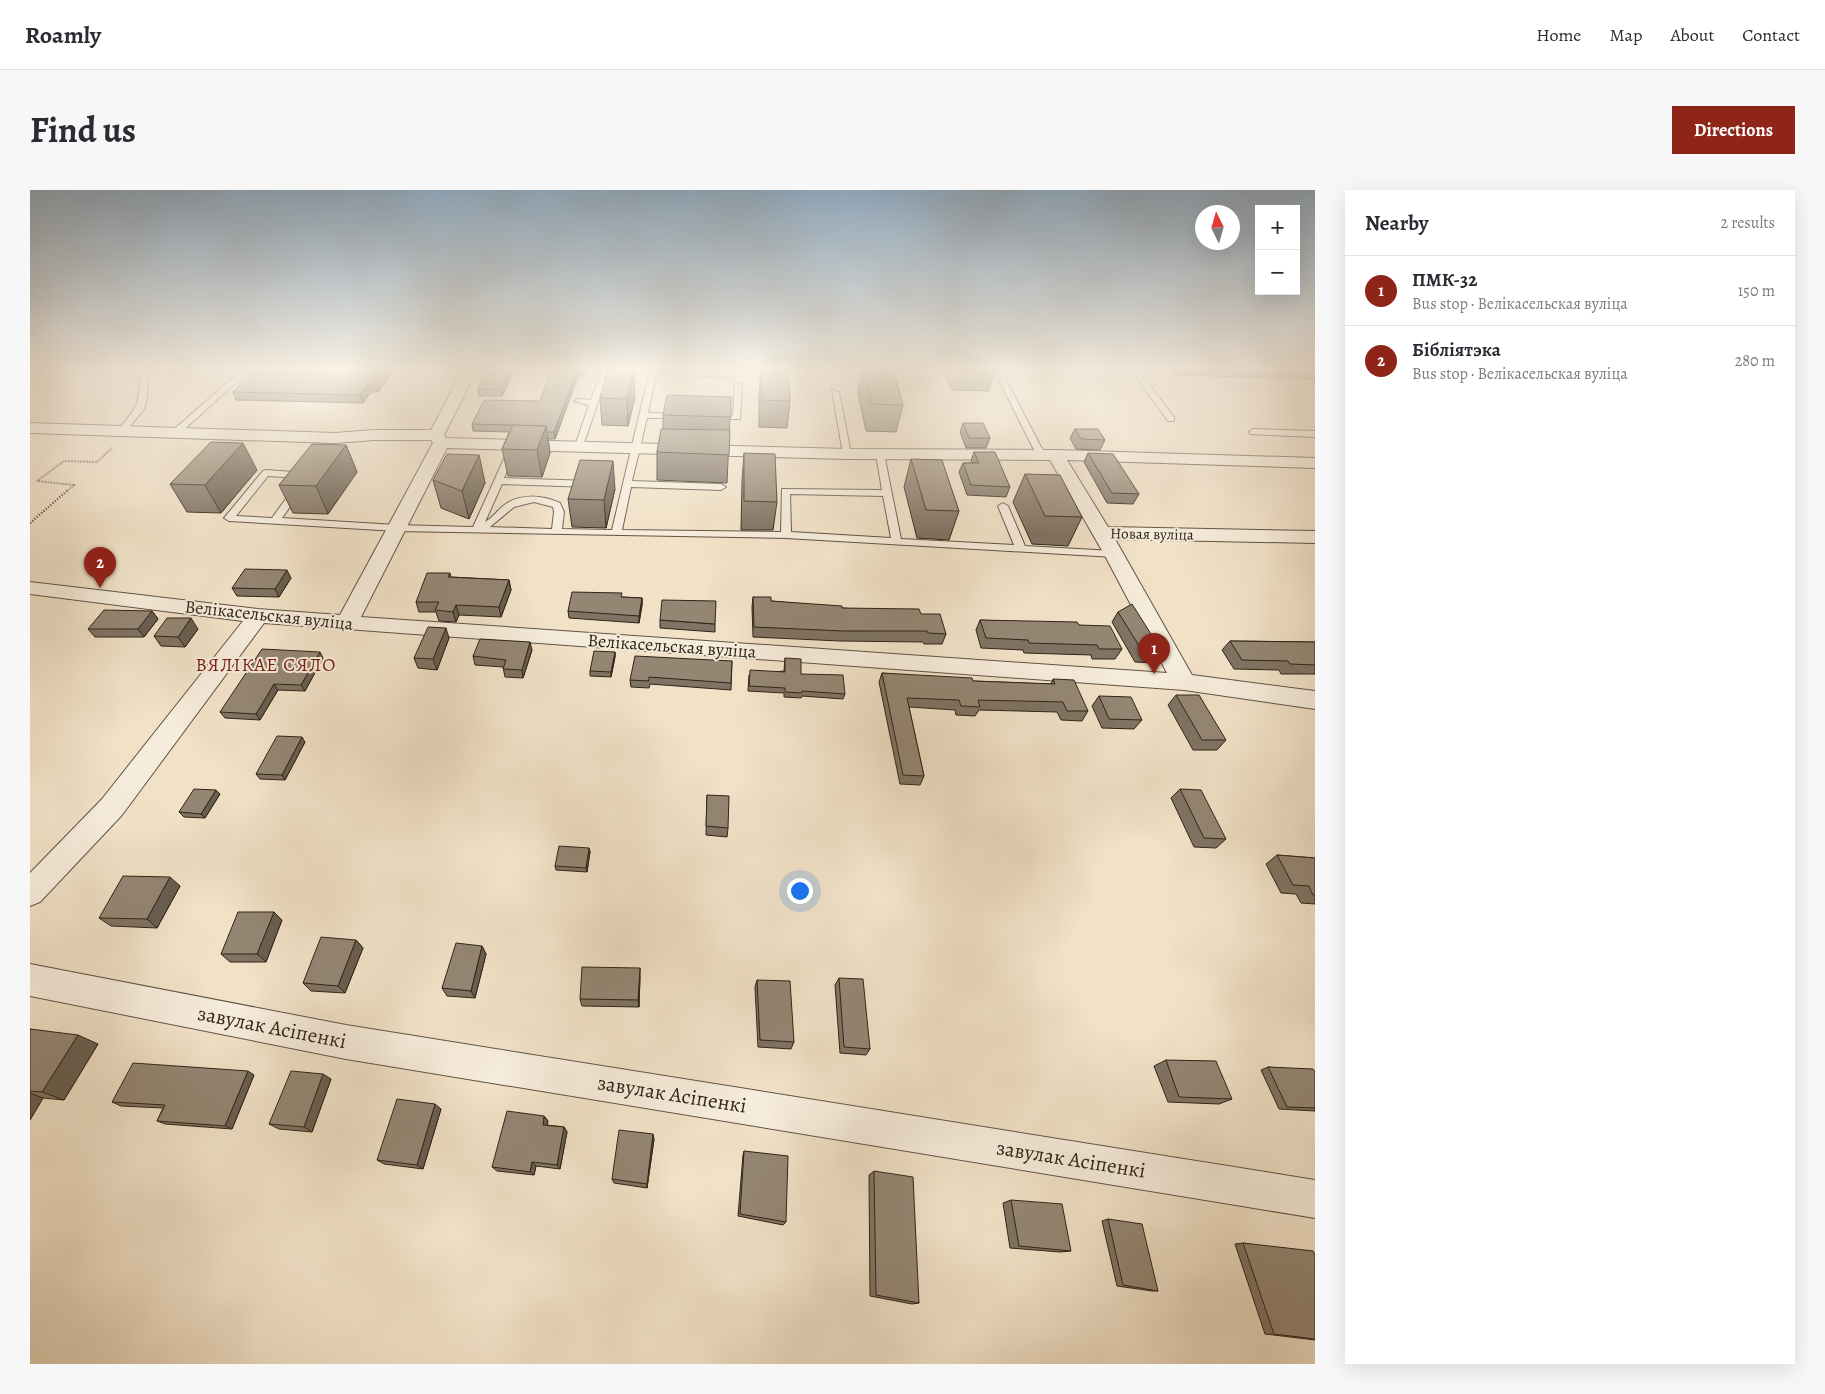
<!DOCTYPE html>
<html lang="en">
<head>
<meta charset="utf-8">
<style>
  :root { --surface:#fff; --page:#f7f7f7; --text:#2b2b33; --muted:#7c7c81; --line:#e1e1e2; --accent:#8f2418 }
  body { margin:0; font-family:Alegreya,serif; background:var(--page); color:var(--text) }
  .controls { position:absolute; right:15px; top:15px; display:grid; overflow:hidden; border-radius:0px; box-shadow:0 5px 20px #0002 }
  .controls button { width:45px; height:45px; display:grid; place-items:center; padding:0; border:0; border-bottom:1px solid var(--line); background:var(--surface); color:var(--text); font:25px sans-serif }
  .compass { position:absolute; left:1165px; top:15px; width:45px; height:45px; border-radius:50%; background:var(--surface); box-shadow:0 5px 20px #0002; rotate:355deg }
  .you { position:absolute; left:769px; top:700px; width:18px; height:18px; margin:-12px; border:4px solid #fff; border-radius:50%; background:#1a73e8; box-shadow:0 0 0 8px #1a73e833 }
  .badge { display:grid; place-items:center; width:32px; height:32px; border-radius:50%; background:var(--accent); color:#fff; font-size:16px; font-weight:700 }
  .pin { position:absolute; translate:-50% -41px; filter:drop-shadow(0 1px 2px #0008) }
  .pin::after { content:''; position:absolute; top:26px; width:18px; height:15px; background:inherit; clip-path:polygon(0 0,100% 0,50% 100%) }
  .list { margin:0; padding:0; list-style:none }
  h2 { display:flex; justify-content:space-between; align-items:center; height:65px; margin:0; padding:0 20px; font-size:21px }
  h2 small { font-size:16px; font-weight:400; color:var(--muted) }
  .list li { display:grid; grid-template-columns:32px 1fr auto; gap:15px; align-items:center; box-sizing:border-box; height:70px; padding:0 20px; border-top:1px solid var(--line) }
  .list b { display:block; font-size:19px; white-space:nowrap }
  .list p { margin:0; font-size:16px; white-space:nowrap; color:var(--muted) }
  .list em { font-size:16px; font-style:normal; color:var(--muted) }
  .map { position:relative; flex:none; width:1285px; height:1174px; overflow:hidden; border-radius:0px }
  header { display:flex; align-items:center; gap:30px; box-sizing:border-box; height:70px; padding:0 25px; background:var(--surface); border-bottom:1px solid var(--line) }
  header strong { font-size:24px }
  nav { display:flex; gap:28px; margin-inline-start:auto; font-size:18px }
  .intro { display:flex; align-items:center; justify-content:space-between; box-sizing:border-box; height:120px; padding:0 30px }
  h1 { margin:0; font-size:35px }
  .button { padding:12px 22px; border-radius:0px; background:var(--accent); color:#fff; font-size:18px; font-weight:700 }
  main { display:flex; gap:30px; padding:0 30px }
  aside { flex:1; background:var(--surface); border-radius:0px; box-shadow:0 5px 20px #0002 }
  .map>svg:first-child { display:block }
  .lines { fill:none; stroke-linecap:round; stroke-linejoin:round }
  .lane-casing { stroke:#605344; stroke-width:2 }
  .street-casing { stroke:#605344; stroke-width:2 }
  .path-far1 { stroke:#2f2418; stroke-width:2; stroke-dasharray:0.5 1; stroke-linecap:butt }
  .path { stroke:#2f2418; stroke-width:2.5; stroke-dasharray:1 2; stroke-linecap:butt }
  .lane { fill:#f6ecdb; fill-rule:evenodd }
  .street { fill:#f6ecdb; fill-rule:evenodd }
  .wall { fill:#7f7363; stroke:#2f2418 }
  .shaded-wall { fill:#685e50; stroke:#2f2418 }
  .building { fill:#948673; stroke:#2f2418 }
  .labels { text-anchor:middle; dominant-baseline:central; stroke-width:4; stroke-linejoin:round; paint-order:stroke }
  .far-street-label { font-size:15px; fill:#2f2418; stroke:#f6ecdb }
  .street-label { font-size:18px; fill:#2f2418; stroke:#f6ecdb }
  .neighbourhood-label { font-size:19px; letter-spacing:1px; fill:#7a1f14; stroke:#f6ecdb }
  .near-street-label { font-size:21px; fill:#2f2418; stroke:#f6ecdb }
</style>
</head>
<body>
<header>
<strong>Roamly</strong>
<nav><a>Home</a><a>Map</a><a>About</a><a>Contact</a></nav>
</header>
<div class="intro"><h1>Find us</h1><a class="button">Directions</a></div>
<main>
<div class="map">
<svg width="1285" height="1174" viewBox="0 0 1285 1174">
  <rect width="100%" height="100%" fill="#f1e1c7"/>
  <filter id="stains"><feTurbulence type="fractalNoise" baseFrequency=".004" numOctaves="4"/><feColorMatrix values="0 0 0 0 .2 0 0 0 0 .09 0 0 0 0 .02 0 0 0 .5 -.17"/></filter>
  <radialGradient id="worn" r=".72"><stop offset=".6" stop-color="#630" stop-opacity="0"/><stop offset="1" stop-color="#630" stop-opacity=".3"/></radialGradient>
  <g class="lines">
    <defs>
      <g id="lane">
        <path d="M110,180h8l-1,29 -3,10 -20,25h-6v-4c22,-26 21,-26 22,-60z"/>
        <path d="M212,180h8l-72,65h-6v-4z"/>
        <path d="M572,180l155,3 2,-3h8l-8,7 -103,-2 -8,38 32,1 4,2 -4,2h-33l-15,63 89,3 5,3 -5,3 -90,-3 -9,43 159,2 1,-43 100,1 -6,-36 4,-3 4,3 17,85 113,6 -16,-39 5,-3 5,3 17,40 89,5 5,3 -5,3 -328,-19 -390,-7 -167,-10 -5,-3 39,-47 3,-1 41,3 5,3 -30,42 114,7 77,2 35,-77 4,-3 4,3 -12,28 87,3 5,3 -5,3 -89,-3 -17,38c7,-4 12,-11 18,-16 16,-13 39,-11 57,-3l4,9 -2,17 50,1 37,-156 -41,-1 -25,73 -7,2 -1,-2 14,-41 -15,-4 4,-2 13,1zM238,286l33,2 -29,40 -36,-2zM760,304l93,2 8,42 -100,-6zM504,312l19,5 1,5 -2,17 -62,-2 24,-20z"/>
        <path d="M964,180h7l40,77 6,8 -1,2h-6l-7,-9z"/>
        <path d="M1101,180h7l36,47v4h-6z"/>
        <path d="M705,192l7,2 -2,35h-31l-1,-2 4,-2h21z"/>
        <path d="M802,200l7,2 12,62 -4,3 -4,-3z"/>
        <path d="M1223,239l62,2v6l-65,-3 -1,-2z"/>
      </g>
      <g id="street">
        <path d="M433,180h14l-33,65 2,3 401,11 208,1 260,8v10l-248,-8 41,67 207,4v12l-200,-4 77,136 123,16v18l-131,-19 -920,-67 -142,192 -82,87 -10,4v-33l72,-74 141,-178 -213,-27v-12l228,27 82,6 93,-172 -2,-3h-57l-39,3 -305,-10v-10l305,10 39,-3h57zM417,258l400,11 203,1 54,94 63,119 -806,-56z"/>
        <path d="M0,774l316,61 969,155v38l-969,-159 -316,-63z"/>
      </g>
    </defs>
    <use href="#lane" class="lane-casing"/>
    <use href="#street" class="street-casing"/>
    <path class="path-far1" d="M37,301l7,-6 -37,-4 27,-20 33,1 16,-15"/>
    <path class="path" d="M0,333l38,-33"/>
    <use href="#lane" class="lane"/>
    <use href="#street" class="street"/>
  </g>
  <g class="wall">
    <path d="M332,180h32l-16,22h-7l-8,11 -127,-3 -3,-8 125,-18z"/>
    <path d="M457,180h27l-12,26h-23l-1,-7z"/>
    <path d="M522,180h33l-3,6h-4l-23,63h-7l2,14 -8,24 -34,-1 -6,-27 7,-17 -36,-1 -1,-7 68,-23z"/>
    <path d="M731,180l29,31 -3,27 -28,-1v-31z"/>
    <path d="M833,180h30l10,35 -7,27 -30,-1 -8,-38z"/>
    <path d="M914,180h49l2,3 -7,18 -36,-1z"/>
    <path d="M1139,180h146v9l-142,-4z"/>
    <path d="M605,207l-7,29 -26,-1 -2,-27z"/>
    <path d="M701,207l-4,86 -70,-3v-28l6,-23v-14z"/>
    <path d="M933,233l27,15 -4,10h-20l-6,-16z"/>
    <path d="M1045,239l30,11 -5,10 -24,-1 -6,-11z"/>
    <path d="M316,255l11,27 -29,42 -35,-1 -14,-28z"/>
    <path d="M944,262l36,35 -4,10 -39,-2 -8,-23 4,-9h9l-1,-2z"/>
    <path d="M714,263l33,49 -4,28h-32l1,-49z"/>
    <path d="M1058,263l51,41 -6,10 -26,-1 -23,-41z"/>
    <path d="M449,265l6,28 -16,36 -28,-11 -8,-28z"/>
    <path d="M881,269l48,52 -10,29 -32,-2 -13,-51z"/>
    <path d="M227,280l-36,43 -34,-1 -17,-28z"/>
    <path d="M995,284l57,43 -14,29 -36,-2 -19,-42z"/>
    <path d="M585,299l-9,39 -34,-1 -4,-28z"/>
    <path d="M420,383l1,4 58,3 2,10 -10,27 -42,-2 -3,7 -17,-1 -3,-9h-17l-3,-10z"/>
    <path d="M261,388l-12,19 -42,-1 -5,-8z"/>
    <path d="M592,407l20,1v7l-3,18 -70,-5 -1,-7z"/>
    <path d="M723,407l18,4 71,7 79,6 25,20 -4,10h-18l-1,-2 -83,-1 -87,-4 -1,-30z"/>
    <path d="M122,421l6,8 -14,18h-49l-7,-8z"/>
    <path d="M1088,422l45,41 -7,10 -21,-1 -23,-40z"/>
    <path d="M630,430l55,4v8l-55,-4z"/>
    <path d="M950,430l99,5 43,24 -7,10h-23l-1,-4 -67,-2 -1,-3 -42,-2 -5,-18z"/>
    <path d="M168,439l-13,18 -24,-1 -7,-10z"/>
    <path d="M419,448l-12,32 -19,-2 -4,-10z"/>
    <path d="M1200,451l85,1v32h-34l-2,-4 -45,-1 -12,-19z"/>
    <path d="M502,460l-9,28 -18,-1 -2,-10 -28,-2 -2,-9z"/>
    <path d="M585,462v5l-4,20 -21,-1v-5z"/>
    <path d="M293,468l-18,33 -27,-1 -18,30 -35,-2 -5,-6z"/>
    <path d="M755,468l16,16 44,20 -2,5 -41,-3 -1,2 -17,-1v-4l-36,-2 1,-16 35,-4z"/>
    <path d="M702,471l-1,29 -81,-6 -1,4 -18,-1 -1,-7z"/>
    <path d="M852,483l91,8 78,3 2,-5 35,32 -6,10 -21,-1 -4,-8 -78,-2 -4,6 -19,-1 -1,-5 -46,-3 15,69 -4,9 -20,-1 -21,-102z"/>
    <path d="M1146,505l50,45 -9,10h-24l-25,-45z"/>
    <path d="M1069,506l43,24 -8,9 -32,-1 -10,-22z"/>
    <path d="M275,552l-20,38 -25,-1 -4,-5z"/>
    <path d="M1150,599l46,50 -10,9 -22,-1 -23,-49z"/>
    <path d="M190,604l-15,24 -21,-1 -5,-5z"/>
    <path d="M677,605l21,33 -1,9 -21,-2z"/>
    <path d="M559,658l1,4 -3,20 -31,-2 -1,-4z"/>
    <path d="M1247,665l38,3v46l-14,-1 -5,-9 -15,-1 -15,-29z"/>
    <path d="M150,696l-23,42 -46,-2 -12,-8z"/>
    <path d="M244,722l8,8 -16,42h-36l-9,-8z"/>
    <path d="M326,750l7,8 -18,45 -34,-2 -8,-8z"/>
    <path d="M452,756l4,8 -11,44 -28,-2 -5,-8z"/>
    <path d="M610,786l-1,31 -57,-1 -2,-7z"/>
    <path d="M809,788l31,71 -4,6 -26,-2 -5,-68z"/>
    <path d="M727,790l37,62 -3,7 -33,-2 -3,-60z"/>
    <path d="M0,839l68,15 -34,56 -21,-2 -13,22z"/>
    <path d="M1136,870l66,39 -13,5 -51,-2 -14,-36z"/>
    <path d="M1238,877l47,5v39l-36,-2 -18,-39z"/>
    <path d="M224,885l-22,54 -67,-5 -8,-3 6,-13 -42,-2 -9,-4z"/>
    <path d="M301,889l-19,53 -33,-3 -10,-5z"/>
    <path d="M411,919l-18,60 -39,-5 -7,-4z"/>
    <path d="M514,926l4,5 -1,4 17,2 3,5 -7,37 -24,-3 -2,9 -37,-4 -5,-4z"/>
    <path d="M624,949l-7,49 -33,-5 -2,-4z"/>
    <path d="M714,961l42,71 -3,3 -45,-9 5,-61z"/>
    <path d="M844,981l45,132 -7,1 -42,-8 -1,-121z"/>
    <path d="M981,1010l60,51 -11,1 -50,-4 -7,-45z"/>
    <path d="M1078,1029l50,72h-6l-35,-5 -15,-65z"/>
    <path d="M1213,1053l72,12v85l-50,-6 -30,-90z"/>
  </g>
  <g class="shaded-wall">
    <path d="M356,180h8l-16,22 -3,-8z"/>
    <path d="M480,180h4l-12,26 -1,-7z"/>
    <path d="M547,180l1,6 -23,63 -1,-7z"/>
    <path d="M552,180h3l-3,6z"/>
    <path d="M604,181l1,26 -7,29 -1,-27z"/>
    <path d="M338,194l3,8 -8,11 -3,-8z"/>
    <path d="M516,236l4,27 -8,24 -5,-27z"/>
    <path d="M213,253l14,27 -36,43 -16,-28z"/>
    <path d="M316,255l11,27 -29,42 -12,-28z"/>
    <path d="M449,265l6,28 -16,36 -7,-28z"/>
    <path d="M583,271l2,28 -9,39 -2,-28z"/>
    <path d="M257,380l4,8 -12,19 -4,-8z"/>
    <path d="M479,390l2,10 -10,27 -2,-10z"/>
    <path d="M612,408v7l-3,18v-7z"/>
    <path d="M426,415l3,10 -3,7 -3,-10z"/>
    <path d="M122,421l6,8 -14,18 -6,-8z"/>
    <path d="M161,428l7,11 -13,18 -7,-10z"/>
    <path d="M416,438l3,10 -12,32 -4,-11z"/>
    <path d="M500,452l2,8 -9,28 -1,-8z"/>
    <path d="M290,462l3,6 -18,33 -4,-6z"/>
    <path d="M585,462v5l-4,20v-5z"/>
    <path d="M244,494l4,6 -18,30 -4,-6z"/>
    <path d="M272,547l3,5 -20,38 -3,-5z"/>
    <path d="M186,600l4,4 -15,24 -4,-4z"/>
    <path d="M559,658l1,4 -3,20 -1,-4z"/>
    <path d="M140,687l10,9 -23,42 -10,-9z"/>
    <path d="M244,722l8,8 -16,42 -9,-8z"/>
    <path d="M326,750l7,8 -18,45 -7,-7z"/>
    <path d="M452,756l4,8 -11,44 -4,-7z"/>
    <path d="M610,778v8l-1,31 -1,-7z"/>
    <path d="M48,845l20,9 -34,56 -22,-8z"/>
    <path d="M218,881l6,4 -22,54 -7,-3z"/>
    <path d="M293,884l8,5 -19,53 -8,-5z"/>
    <path d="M0,903l13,5 -13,22z"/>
    <path d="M405,914l6,5 -18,60 -6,-4z"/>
    <path d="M514,926l4,5 -2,8 -3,-4z"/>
    <path d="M534,937l3,5 -7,37 -3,-4z"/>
    <path d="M623,944l1,5 -7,49v-4z"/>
    <path d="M502,972l4,4 -2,9 -4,-3z"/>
  </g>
  <g class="building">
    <path d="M332,180h24l-11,14h-7l-8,11 -127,-3 19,-20 106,2z"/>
    <path d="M457,180h23l-9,19h-23z"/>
    <path d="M522,180h25l-23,62h-7l-1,-6 -74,-2 12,-24 56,1z"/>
    <path d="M578,180l26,1 -7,28 -27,-1z"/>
    <path d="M731,180l27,1 2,30 -28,-1z"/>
    <path d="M834,180h29l10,35 -31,-1z"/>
    <path d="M926,180h37l2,3 -38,-1z"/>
    <path d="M637,205l64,2v20l-68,-2z"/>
    <path d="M933,233h20l7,15h-21z"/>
    <path d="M483,235l33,1 -9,24 -35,-1z"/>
    <path d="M631,239l69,1 -1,25 -72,-3z"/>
    <path d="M1045,239h23l7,11 -24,-1z"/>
    <path d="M181,252l32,1 -38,42 -35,-1z"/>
    <path d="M282,254l34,1 -30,41 -37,-1z"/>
    <path d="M944,262h21l15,35 -39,-2 -8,-22h16z"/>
    <path d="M714,263l31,1 2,48 -33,-1z"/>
    <path d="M1058,263l25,1 26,40 -27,-1z"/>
    <path d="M417,264l32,1 -17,36 -29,-11z"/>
    <path d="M881,269l31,1 17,51 -33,-1z"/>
    <path d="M550,270l33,1 -9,39 -36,-1z"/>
    <path d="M995,284l35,1 22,42 -37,-1z"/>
    <path d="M215,379l42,1 -12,19 -43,-1z"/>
    <path d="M397,383h23l-2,4 61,3 -10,27 -43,-2 -3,7 -18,-2 4,-8h-23z"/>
    <path d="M542,402l50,1 -1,4 21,1 -3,18 -71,-5z"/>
    <path d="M723,407h18v4l71,5v2l77,1 2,5h19l6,20 -18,-1 -1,-2h-84l-89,-4z"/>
    <path d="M632,410l54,1 -1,23 -55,-4z"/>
    <path d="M1102,414l31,49 -20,-1 -25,-40z"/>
    <path d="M74,420l48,1 -14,18h-50z"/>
    <path d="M137,428h24l-13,19 -24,-1z"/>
    <path d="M950,430l97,2 2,3 31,1 12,23h-23l-2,-4 -68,-2 -1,-3 -42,-2z"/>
    <path d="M398,437l18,1 -13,31 -19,-1z"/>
    <path d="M450,449l50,3 -8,28 -19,-1 3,-9 -33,-4z"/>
    <path d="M1200,451l85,1v23l-25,-1 -2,-3 -46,-1z"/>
    <path d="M232,459l58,3 -19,33 -27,-1 -18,30 -36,-2z"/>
    <path d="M564,461l21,1 -4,20 -21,-1z"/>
    <path d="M605,466l97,5 -1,22 -82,-6v4l-19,-1z"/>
    <path d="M755,468l16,1v15l42,1 2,19 -43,-3v2l-17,-1v-4l-36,-2 1,-16 35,2z"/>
    <path d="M852,483l90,5 1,3 82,3 -2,-5 21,1 14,31h-21l-4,-9 -85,-2 2,7 -19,-1 -2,-6 -52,-2 17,78 -21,-1z"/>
    <path d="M1146,505h23l27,45h-24z"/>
    <path d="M1069,506l32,1 11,23 -33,-1z"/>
    <path d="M247,546l25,1 -20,38 -26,-1z"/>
    <path d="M164,599l22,1 -15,24 -22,-2z"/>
    <path d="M1150,599l21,1 25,49 -22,-1z"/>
    <path d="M677,605l22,1 -1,32 -22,-2z"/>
    <path d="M529,656l30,2 -3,20 -31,-2z"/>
    <path d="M1247,665l38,3v37h-2l-4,-9 -16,-1z"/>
    <path d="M93,686l47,1 -23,42 -48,-1z"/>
    <path d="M208,722h36l-17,42h-36z"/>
    <path d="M291,747l35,3 -18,46 -35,-3z"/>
    <path d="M426,753l26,3 -11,45 -29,-3z"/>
    <path d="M552,777l58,1 -2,32 -58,-1z"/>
    <path d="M809,788l24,1 7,70 -26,-2z"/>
    <path d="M727,790l33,1 4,61 -34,-2z"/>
    <path d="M0,839l48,6 -36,57 -12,-1z"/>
    <path d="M1136,870l50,1 16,38 -53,-2z"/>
    <path d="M103,873l115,8 -23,55 -68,-5 8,-16 -53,-3z"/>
    <path d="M1238,877l45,2 2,3v36l-28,-1z"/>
    <path d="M261,881l32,3 -19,53 -35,-3z"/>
    <path d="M367,909l38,5 -18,61 -40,-5z"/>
    <path d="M477,921l37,5 -1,9 21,2 -7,38 -25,-3 -2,10 -38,-5z"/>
    <path d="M589,940l34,4 -6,50 -35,-5z"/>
    <path d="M714,961l44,5 -2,66 -46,-8z"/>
    <path d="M844,981l39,6 6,126 -43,-8z"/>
    <path d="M981,1010l51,4 9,47 -52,-5z"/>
    <path d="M1078,1029l34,5 16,67 -35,-6z"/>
    <path d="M1213,1053l70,8 2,4v84l-41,-5z"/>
  </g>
  <linearGradient id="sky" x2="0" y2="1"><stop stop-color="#91acc3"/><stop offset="0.52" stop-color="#f9f2e6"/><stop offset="1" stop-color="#f9f2e6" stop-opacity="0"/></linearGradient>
  <rect width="1285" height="344" fill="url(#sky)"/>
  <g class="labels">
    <g class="far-street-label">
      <text transform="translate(1122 344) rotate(1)">Новая вуліца</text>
    </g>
    <g class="street-label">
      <text transform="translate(239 425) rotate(6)">Велікасельская вуліца</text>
      <text transform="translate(642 456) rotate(4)">Велікасельская вуліца</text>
    </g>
    <g class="neighbourhood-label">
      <text x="236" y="475">ВЯЛІКАЕ СЯЛО</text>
    </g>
    <g class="near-street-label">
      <text transform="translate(242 837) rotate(11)">завулак Асіпенкі</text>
      <text transform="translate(642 904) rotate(9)">завулак Асіпенкі</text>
      <text transform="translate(1041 969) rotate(9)">завулак Асіпенкі</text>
    </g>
  </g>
  <rect width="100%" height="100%" filter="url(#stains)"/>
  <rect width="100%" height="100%" fill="url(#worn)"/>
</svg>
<div class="controls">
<button>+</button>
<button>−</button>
</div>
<svg class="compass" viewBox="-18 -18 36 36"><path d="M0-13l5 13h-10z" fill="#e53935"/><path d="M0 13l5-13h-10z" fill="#7c7c81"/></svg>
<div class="you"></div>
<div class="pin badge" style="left:1124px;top:484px">1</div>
<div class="pin badge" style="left:70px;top:398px">2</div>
</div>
<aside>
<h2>Nearby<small>2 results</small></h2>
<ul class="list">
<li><span class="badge">1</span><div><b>ПМК-32</b><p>Bus stop · Велікасельская вуліца</p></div><em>150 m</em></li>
<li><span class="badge">2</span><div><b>Бібліятэка</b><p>Bus stop · Велікасельская вуліца</p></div><em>280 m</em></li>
</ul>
</aside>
</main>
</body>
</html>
